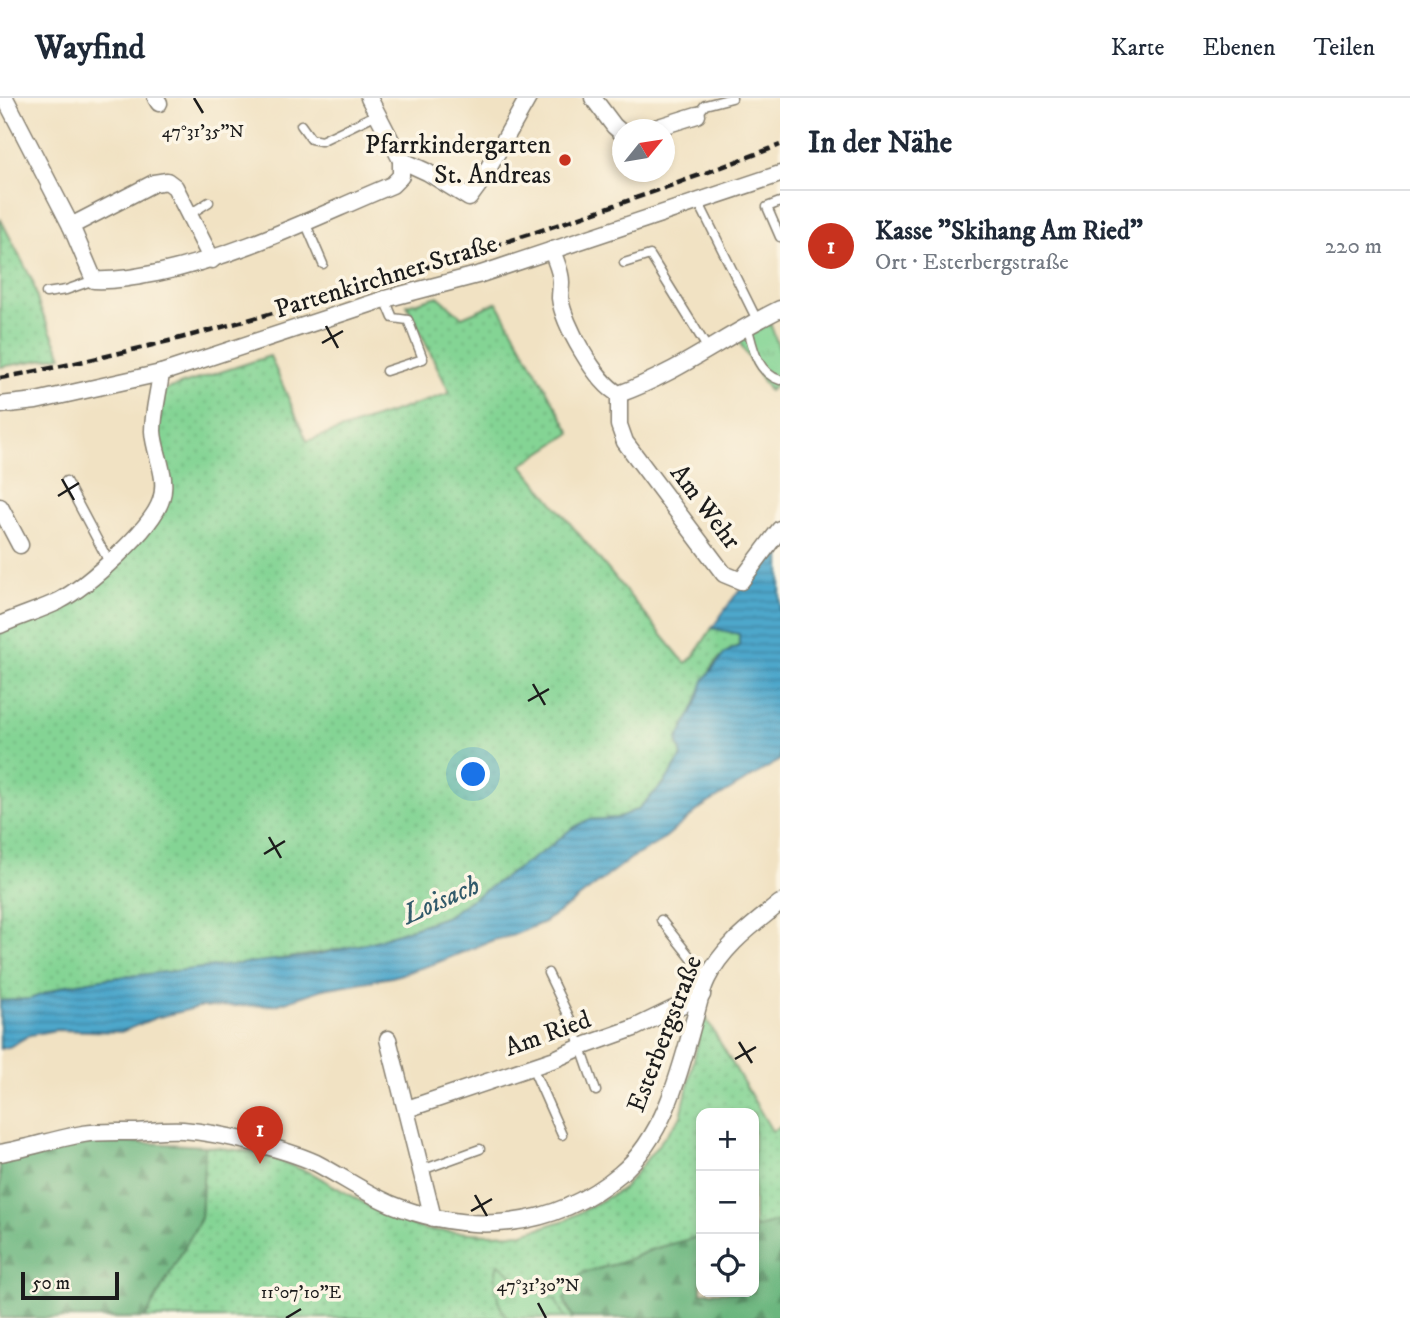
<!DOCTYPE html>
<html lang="de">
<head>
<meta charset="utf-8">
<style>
  :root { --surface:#fff; --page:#f6f6f7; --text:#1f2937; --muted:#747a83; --line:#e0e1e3; --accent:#c8321e }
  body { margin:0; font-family:"IM FELL DW Pica",serif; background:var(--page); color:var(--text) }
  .controls { position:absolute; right:21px; bottom:21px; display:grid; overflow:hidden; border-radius:14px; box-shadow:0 4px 10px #0003 }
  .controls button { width:63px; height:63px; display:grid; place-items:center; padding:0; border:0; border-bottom:2px solid var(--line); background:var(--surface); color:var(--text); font:35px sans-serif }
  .compass { position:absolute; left:612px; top:21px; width:63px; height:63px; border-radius:50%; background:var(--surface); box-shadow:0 4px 10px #0003; rotate:60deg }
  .scale { position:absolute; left:21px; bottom:18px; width:98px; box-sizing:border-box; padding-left:7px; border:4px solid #1c1c1c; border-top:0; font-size:19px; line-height:24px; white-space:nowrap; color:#1c1c1c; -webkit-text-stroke:5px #fcf5e5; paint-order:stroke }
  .you { position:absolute; left:474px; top:677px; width:24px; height:24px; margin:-18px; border:5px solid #fff; border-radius:50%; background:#1a73e8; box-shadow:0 0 0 10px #1a73e833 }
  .badge { display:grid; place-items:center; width:46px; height:46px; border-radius:50%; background:var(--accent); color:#fff; font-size:23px; font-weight:700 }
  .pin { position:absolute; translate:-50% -58px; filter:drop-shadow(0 2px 4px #0008) }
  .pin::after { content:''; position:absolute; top:37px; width:24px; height:21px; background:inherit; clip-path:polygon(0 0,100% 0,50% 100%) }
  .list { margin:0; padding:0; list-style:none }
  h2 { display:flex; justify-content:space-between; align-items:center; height:91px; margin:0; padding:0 28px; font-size:30px }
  h2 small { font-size:23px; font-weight:400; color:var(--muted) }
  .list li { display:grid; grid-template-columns:46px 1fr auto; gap:21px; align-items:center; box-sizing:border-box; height:112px; padding:0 28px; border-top:2px solid var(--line) }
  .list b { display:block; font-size:26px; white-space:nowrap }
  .list p { margin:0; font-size:23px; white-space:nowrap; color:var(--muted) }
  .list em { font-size:23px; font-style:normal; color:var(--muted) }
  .icon { flex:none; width:38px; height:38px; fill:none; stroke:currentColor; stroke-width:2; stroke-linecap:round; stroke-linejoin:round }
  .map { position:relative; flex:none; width:780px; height:1220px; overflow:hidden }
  header { display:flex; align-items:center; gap:42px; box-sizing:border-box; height:98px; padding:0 35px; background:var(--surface); border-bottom:2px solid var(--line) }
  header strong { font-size:33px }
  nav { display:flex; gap:38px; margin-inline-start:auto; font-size:24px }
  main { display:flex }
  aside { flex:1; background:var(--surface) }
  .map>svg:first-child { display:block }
  .grass { fill:url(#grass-dots); stroke:#507858; stroke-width:2 }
  .forest { fill:url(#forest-firs); stroke:#44694d; stroke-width:2 }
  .park { fill:url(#park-tufts); stroke:#507858; stroke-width:2 }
  .water { fill:url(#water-rules); stroke:#356274; stroke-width:2 }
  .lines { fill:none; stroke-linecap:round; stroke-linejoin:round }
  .service-casing { stroke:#867f70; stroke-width:11 }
  .minor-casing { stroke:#867f70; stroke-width:19 }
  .service { stroke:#fff; stroke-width:8 }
  .minor { stroke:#fff; stroke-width:16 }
  .rail { stroke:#1c1c1c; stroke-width:4.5; stroke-dasharray:10 5; stroke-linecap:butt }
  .ticks { fill:none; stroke:#1c1c1c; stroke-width:2.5 }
  .poi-dot { fill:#c8321e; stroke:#fcf5e5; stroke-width:2.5 }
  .labels { text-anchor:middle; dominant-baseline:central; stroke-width:7; stroke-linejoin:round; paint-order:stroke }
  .poi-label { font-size:26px; fill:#1c1c1c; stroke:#fcf5e5; text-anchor:end }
  .street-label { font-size:26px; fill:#1c1c1c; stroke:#fcf5e5 }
  .water-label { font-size:28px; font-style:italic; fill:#325b6b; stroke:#fcf5e5 }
  .ticks-label { font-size:18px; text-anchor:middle; fill:#1c1c1c; stroke:#fcf5e5; stroke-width:7; stroke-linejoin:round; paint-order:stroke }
</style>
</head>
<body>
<header>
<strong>Wayfind</strong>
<nav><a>Karte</a><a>Ebenen</a><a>Teilen</a></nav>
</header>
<main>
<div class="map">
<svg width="780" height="1220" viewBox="0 0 780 1220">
  <defs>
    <pattern id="grass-dots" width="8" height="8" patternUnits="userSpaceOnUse" patternTransform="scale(1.75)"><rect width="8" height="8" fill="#84d494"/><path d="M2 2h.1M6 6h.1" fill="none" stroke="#71b57f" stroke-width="1.8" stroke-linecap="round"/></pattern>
    <pattern id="forest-firs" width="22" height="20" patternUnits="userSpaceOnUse" patternTransform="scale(1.75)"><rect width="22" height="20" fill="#6bb67e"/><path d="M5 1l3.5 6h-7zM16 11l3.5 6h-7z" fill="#579366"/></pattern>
    <pattern id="park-tufts" width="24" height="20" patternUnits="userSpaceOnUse" patternTransform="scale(1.75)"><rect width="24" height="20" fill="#84d494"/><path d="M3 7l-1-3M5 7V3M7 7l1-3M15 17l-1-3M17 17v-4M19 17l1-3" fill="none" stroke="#71b57f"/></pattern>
    <pattern id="water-rules" width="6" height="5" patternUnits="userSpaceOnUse" patternTransform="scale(1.75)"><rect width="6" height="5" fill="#4ea7cb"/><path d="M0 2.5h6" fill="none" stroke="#4087a4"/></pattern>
  </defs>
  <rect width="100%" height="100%" fill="#fcf5e5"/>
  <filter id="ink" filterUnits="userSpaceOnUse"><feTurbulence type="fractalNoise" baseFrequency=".0143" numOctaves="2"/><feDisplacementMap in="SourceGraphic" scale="14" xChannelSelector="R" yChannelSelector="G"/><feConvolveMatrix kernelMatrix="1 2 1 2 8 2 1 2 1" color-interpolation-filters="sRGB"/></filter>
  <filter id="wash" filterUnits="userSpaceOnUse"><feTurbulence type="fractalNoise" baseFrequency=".00686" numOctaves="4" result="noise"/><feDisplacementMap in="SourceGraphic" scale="28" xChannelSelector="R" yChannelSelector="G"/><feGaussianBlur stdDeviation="1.57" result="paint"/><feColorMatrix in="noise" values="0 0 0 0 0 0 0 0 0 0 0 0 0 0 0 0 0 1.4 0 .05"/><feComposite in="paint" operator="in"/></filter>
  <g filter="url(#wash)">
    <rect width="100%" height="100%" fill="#f1e2c3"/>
    <g class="grass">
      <path d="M0,120l33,64 6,24 23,50 -62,11z"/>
      <path d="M438,198l24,21 35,-15 74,131 -49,32 158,192 6,6 7,-6 19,-29 27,6 1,11c-31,13 -32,32 -45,60 -5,12 -12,23 -18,35l5,16 -17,26 -27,27 -21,9 -29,2 -17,9 -24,20 -102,68 -73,25 -36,8 -73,12 -161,17 -35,6 -37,14 -30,2v-372l62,-25 93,-87 3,-83 6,-44 106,-34 37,85 143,-48 -43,-88z"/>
      <path d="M704,917l68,116 8,-4v94l-26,7v-115h-53v123l-48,13 -33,14 -38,10 -18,26 9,19h-428l56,-100 4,-72 54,7 54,21 70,40 43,16 61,4 36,-1 43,-13 57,-31 58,-73z"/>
    </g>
    <g class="forest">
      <path d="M106,1043l99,5 -4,72 -56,100h-145v-156l39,-10z"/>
      <path d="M780,1123v97h-207l-9,-19 18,-26 38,-10 33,-14 48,-13v56h53v-64z"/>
    </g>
    <g class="park">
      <path d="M770,225l10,28v31l-11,9 -31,-51z"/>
      <path d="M498,1165l31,26 26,10 10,19h-57c-12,-12 -15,-39 -10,-55z"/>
    </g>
    <path class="water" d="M780,453v209l-78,47 -41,34 -31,18 -62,47 -24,16 -33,14 -18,4 -57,23 -44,14 -69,12 -47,16 -77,2 -44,11 -34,14 -65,-2 -26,5 -21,12 -9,2v-48l30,-2 37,-14 35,-6 209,-23 61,-14 73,-25 102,-68 24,-20 17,-9 29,-2 21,-9 27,-27 17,-26 -5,-16 19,-36 8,-24 21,-27 14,-7v-12l-27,-6 40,-56z"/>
  </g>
  <g filter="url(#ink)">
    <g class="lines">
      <defs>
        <g id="service">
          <path d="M697,17l8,-10 27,-7"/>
          <path d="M301,27l10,14 10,2 56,-27"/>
          <path d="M780,104l-13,5 13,30"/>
          <path d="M699,105l58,117"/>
          <path d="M190,116l19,-12"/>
          <path d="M305,124l18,42"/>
          <path d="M624,165l26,-8 58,94"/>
          <path d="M46,195l20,-3 28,-10"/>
          <path d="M385,201l8,19 15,2 15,39 -37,12"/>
          <path d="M747,227c6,22 9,47 33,55"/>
          <path d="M66,383l43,81"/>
          <path d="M661,822l46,58"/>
          <path d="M548,875l25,52 23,66"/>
          <path d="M532,969l30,68"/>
          <path d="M422,1072l58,-21"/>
        </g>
        <g id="minor">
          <path d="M5,0l66,128 83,-43 13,-2 8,6 37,73"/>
          <path d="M156,0l3,5"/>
          <path d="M369,0l32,62 26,12 42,26 11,-15 48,-85"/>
          <path d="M593,0l21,28 8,7"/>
          <path d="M649,32l48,-15"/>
          <path d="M71,128l23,54c21,1 42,-3 63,-7 82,-17 158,-56 235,-88l9,-9v-16"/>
          <path d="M552,152c3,10 9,21 9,32 0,5 -1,11 -1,16 3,25 36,85 59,96 57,-20 107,-59 161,-85"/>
          <path d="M619,296v31l6,17 99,132 17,7 39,-52"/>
          <path d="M0,307l36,-4 125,-28 224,-74 96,-25 299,-100"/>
          <path d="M0,409l20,38"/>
          <path d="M0,527c19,-9 41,-15 59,-24 28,-15 93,-72 102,-101 8,-24 -7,-46 -8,-69 0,-19 6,-40 8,-58"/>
          <path d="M388,941l45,179"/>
          <path d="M407,1011l148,-50 26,-12 53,-19 68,-33"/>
          <path d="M0,1055c28,-5 55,-14 83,-19 16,-3 35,-2 52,-2 16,-1 33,-3 48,-2 37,3 100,18 133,33 25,13 49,30 75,41 79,32 162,26 229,-30 43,-36 59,-98 73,-150 5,-15 7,-31 14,-45 16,-33 46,-54 73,-76"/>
        </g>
      </defs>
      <use href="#service" class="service-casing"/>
      <use href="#minor" class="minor-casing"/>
      <use href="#service" class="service"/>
      <use href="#minor" class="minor"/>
      <path class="rail" d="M0,280c122,-22 241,-55 359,-90 142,-43 283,-90 421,-143"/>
    </g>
  </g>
  <path class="ticks" d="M194,0l9,15M326,228l12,22M322,245l21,-12M62,381l12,21M58,398l21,-13M533,586l12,21M528,603l21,-12M269,739l12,21M264,756l21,-13M739,944l13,21M735,961l21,-12M475,1097l12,21M471,1113l21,-12M538,1205l8,15M286,1220l15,-9"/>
  <circle class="poi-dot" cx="565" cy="62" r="7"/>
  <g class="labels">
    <g class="poi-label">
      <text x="551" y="47">Pfarrkindergarten<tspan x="551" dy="30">St. Andreas</tspan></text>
    </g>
    <g class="street-label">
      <text transform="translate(386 179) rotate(-17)">Partenkirchner Straße</text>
      <text transform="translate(705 409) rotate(53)">Am Wehr</text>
      <text transform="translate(548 936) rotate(-20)">Am Ried</text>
      <text transform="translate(665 936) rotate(-69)">Esterbergstraße</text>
    </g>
    <g class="water-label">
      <text transform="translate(441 802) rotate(-24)">Loisach</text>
    </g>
  </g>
  <g class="ticks-label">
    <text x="203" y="39">47°31'35"N</text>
    <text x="538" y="1193">47°31'30"N</text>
    <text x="301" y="1200">11°07'10"E</text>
  </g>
</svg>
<div class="controls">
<button>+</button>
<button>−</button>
<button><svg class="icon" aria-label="locate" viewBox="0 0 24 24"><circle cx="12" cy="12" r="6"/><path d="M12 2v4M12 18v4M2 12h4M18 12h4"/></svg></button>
</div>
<svg class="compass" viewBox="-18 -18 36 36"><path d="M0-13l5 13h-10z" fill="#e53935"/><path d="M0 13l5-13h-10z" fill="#747a83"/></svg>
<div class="scale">50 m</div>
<div class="you"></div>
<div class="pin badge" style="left:260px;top:1066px">1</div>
</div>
<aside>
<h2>In der Nähe<small></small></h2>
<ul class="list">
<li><span class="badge">1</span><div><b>Kasse &quot;Skihang Am Ried&quot;</b><p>Ort · Esterbergstraße</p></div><em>220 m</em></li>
</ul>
</aside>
</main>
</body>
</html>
